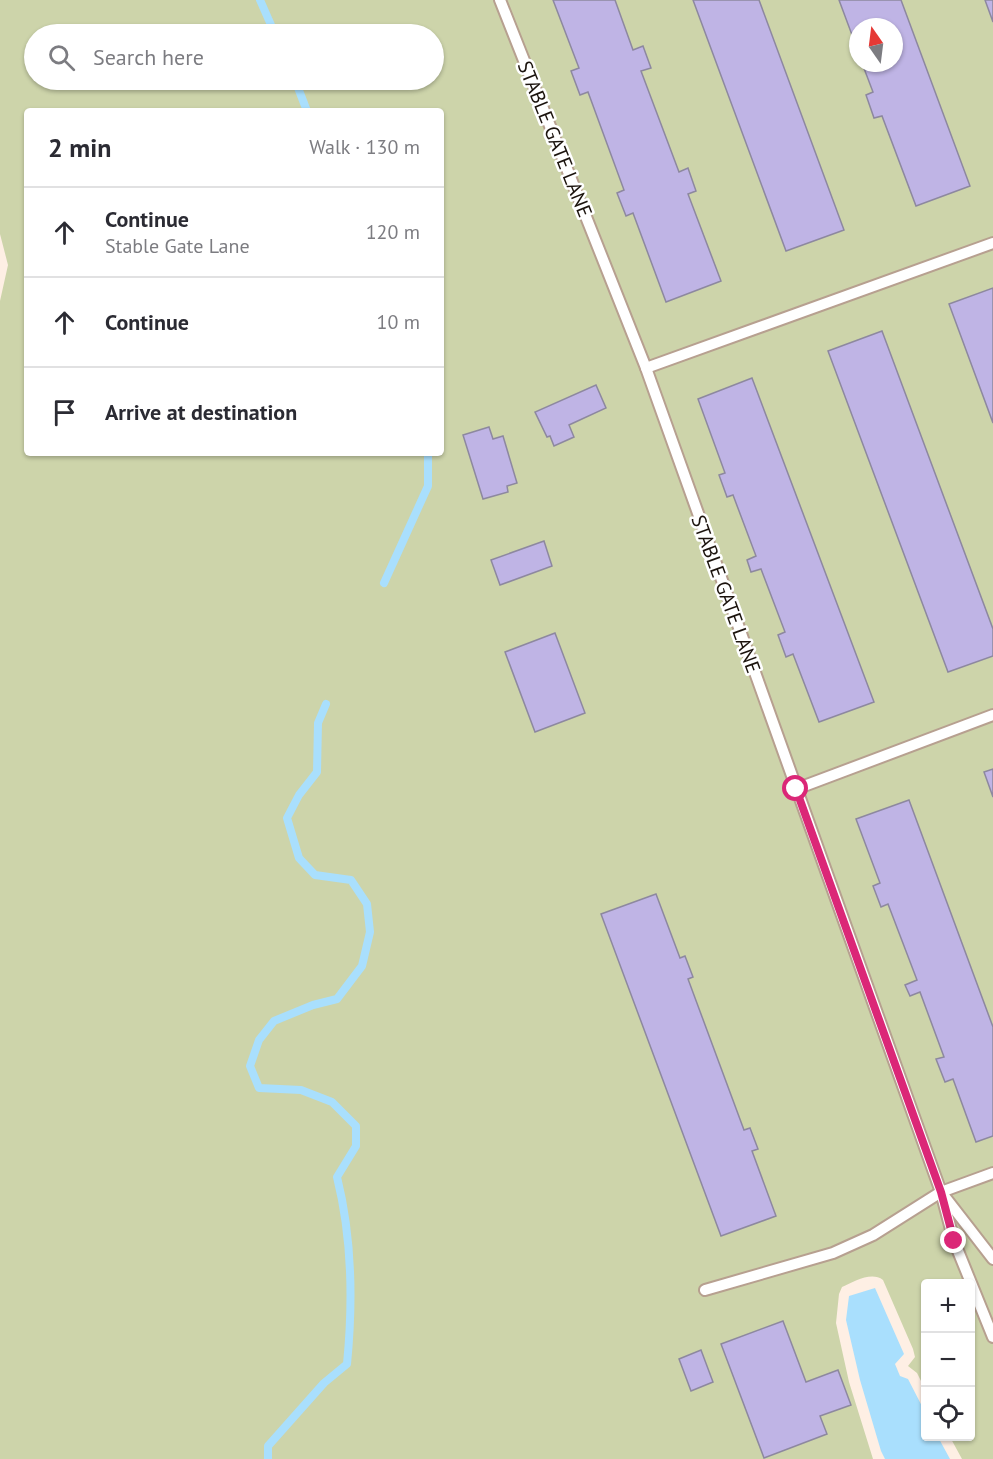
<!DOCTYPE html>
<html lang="en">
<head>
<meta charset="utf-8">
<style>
  :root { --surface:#fff; --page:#f2f2f3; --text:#2b2b33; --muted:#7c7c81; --line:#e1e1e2 }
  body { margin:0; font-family:"PT Sans",sans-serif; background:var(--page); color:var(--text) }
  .controls { position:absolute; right:18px; bottom:18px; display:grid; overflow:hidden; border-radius:6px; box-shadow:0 2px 4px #0004 }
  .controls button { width:54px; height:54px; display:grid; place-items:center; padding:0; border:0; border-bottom:2px solid var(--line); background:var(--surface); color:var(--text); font:30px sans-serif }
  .compass { position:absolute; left:849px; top:18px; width:54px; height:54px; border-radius:50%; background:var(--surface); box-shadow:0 2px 4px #0004; rotate:346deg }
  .stop { position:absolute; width:18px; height:18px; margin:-14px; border:4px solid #db2777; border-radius:50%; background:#fff }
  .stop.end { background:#db2777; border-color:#fff; box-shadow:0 2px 6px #0008 }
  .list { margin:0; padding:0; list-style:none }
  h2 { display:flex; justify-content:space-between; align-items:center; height:78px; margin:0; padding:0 24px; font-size:26px }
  h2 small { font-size:20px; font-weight:400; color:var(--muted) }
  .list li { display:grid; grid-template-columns:39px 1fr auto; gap:18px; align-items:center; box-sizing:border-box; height:90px; padding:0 24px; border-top:2px solid var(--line) }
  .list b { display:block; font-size:22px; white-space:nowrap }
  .list p { margin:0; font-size:20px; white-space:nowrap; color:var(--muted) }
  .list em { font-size:20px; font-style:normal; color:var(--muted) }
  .icon { flex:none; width:33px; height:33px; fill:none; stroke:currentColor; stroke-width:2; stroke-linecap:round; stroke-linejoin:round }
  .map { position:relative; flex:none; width:993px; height:1459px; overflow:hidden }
  .search { position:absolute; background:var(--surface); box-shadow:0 2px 4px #0004; left:24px; top:24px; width:420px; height:66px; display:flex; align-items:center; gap:15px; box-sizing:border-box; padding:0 21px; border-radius:33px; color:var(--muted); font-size:22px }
  .panel { position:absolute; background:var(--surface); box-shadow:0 2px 4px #0004; left:24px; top:108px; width:420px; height:348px; border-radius:6px }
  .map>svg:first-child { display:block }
  .green { fill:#cdd4aa; fill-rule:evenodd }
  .water { fill:#a9dffd }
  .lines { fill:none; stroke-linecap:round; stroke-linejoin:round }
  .stream { stroke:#a9dffd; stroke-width:8 }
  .building { fill:#bfb4e5; stroke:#8d889f; stroke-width:1.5 }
  .lane-casing { stroke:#b7a090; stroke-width:14 }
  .lane { stroke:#fff; stroke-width:10 }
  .route { stroke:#db2777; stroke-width:8 }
  .labels { text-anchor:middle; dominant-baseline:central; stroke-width:5; stroke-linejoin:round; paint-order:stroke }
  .street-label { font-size:20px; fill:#1b130d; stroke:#fff }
</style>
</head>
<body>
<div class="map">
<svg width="993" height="1459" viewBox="0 0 993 1459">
  <rect width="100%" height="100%" fill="#feefe4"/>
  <path class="green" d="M0,0h993v1459h-31l-12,-22 20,-1v-152h-44l-1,105 -8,-16 -9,-7 7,-9 -2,-8 -30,-69c-12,-9 -29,2 -41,7l-3,7 -3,29 13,59 24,77h-873v-1158l8,-36 -8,-31zM858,27h36v36h-36zM34,34h400v46h-400zM27,111h414v342h-414z"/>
  <path class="water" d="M875,1288l29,66 -9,10 5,12 8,3 17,33 1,24 12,1 12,22h-65l-4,-8 -21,-71 -14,-60 3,-24z"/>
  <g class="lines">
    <g class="stream">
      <path d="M260,0l15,34"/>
      <path d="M295,80l12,31"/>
      <path d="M384,583l44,-97v-33"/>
      <path d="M268,1459v-13l56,-63 23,-19c6,-61 5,-127 -10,-187l19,-31v-20l-24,-24 -31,-12 -42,-2 -9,-22 9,-26 15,-19 39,-16 24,-6 25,-33 8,-34 -3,-28 -16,-24 -36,-5 -16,-17 -12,-40 12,-23 18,-23 1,-49 8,-19"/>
    </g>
  </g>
  <g class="building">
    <path d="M553,0h62l18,50 10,-4 8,22 -10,3 38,101 9,-4 8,23 -8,3 33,87 -55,21 -33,-89 -7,3 -9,-23 7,-3 -36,-98 -8,3 -9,-24 8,-3z"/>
    <path d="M693,0h66l85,230 -58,21z"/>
    <path d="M839,0h62l69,186 -54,20 -34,-90 -8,2 -8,-23 7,-3 -11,-29h32v-36h-36v24z"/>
    <path d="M985,0h8v22z"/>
    <path d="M993,288v135l-44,-119z"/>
    <path d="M882,331l111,298v27l-45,16 -120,-321z"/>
    <path d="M752,378l122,324 -55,20 -26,-68 -7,3 -8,-22 7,-3 -24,-63 -10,3 -4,-12 9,-4 -23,-61 -6,2 -8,-22 6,-2 -27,-74z"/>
    <path d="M596,385l10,23 -37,17 5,12 -20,9 -4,-10 -3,1 -12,-25z"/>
    <path d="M489,427l4,12 10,-3 14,47 -10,3 1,6 -25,7 -20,-64z"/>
    <path d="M544,541l8,25 -52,19 -9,-25z"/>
    <path d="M555,633l30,80 -50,19 -30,-80z"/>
    <path d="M993,769v28l-9,-25z"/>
    <path d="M909,800l84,227v109l-17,6 -23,-63 -8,3 -9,-23 8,-2 -24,-65 -10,4 -5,-11 12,-5 -29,-76 -7,3 -8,-21 7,-3 -24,-64z"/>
    <path d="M656,894l24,64 5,-2 8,21 -5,2 56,151 6,-2 8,21 -6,2 24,65 -55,20 -120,-322z"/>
    <path d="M783,1321l23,61 32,-12 13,35 -31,11 7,18 -63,24 -43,-114z"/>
    <path d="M701,1350l12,32 -22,9 -12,-32z"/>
  </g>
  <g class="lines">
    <defs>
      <g id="lane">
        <path d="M500,0l146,368 295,824 52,-19"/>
        <path d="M646,368l347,-125"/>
        <path d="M796,789l197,-74"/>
        <path d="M941,1192l13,49 39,96"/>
        <path d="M945,1197l48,62"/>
        <path d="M705,1290l128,-37 40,-18 68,-43"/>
      </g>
    </defs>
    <use href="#lane" class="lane-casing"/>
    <use href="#lane" class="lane"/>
  </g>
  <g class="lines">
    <path class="route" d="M796,789l145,403 13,49"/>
  </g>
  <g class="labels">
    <g class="street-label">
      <text transform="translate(555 139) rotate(68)">STABLE GATE LANE</text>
      <text transform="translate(726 594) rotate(70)">STABLE GATE LANE</text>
    </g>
  </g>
</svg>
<div class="controls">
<button>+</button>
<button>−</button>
<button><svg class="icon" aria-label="locate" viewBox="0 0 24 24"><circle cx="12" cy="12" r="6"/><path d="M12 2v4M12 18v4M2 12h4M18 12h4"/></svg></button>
</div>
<svg class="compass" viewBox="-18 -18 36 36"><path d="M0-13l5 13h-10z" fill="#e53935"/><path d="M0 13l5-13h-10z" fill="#7c7c81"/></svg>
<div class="stop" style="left:796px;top:789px"></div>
<div class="stop end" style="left:954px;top:1241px"></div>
<div class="search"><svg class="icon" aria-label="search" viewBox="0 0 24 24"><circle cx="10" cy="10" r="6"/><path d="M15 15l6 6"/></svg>Search here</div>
<section class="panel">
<h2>2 min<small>Walk · 130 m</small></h2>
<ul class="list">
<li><svg class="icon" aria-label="ahead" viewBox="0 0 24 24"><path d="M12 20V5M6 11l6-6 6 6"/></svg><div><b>Continue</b><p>Stable Gate Lane</p></div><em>120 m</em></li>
<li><svg class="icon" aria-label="ahead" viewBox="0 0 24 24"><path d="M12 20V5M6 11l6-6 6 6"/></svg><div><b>Continue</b></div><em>10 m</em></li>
<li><svg class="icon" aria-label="arrive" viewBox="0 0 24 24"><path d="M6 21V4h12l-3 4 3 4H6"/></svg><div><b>Arrive at destination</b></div></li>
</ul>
</section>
</div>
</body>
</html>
